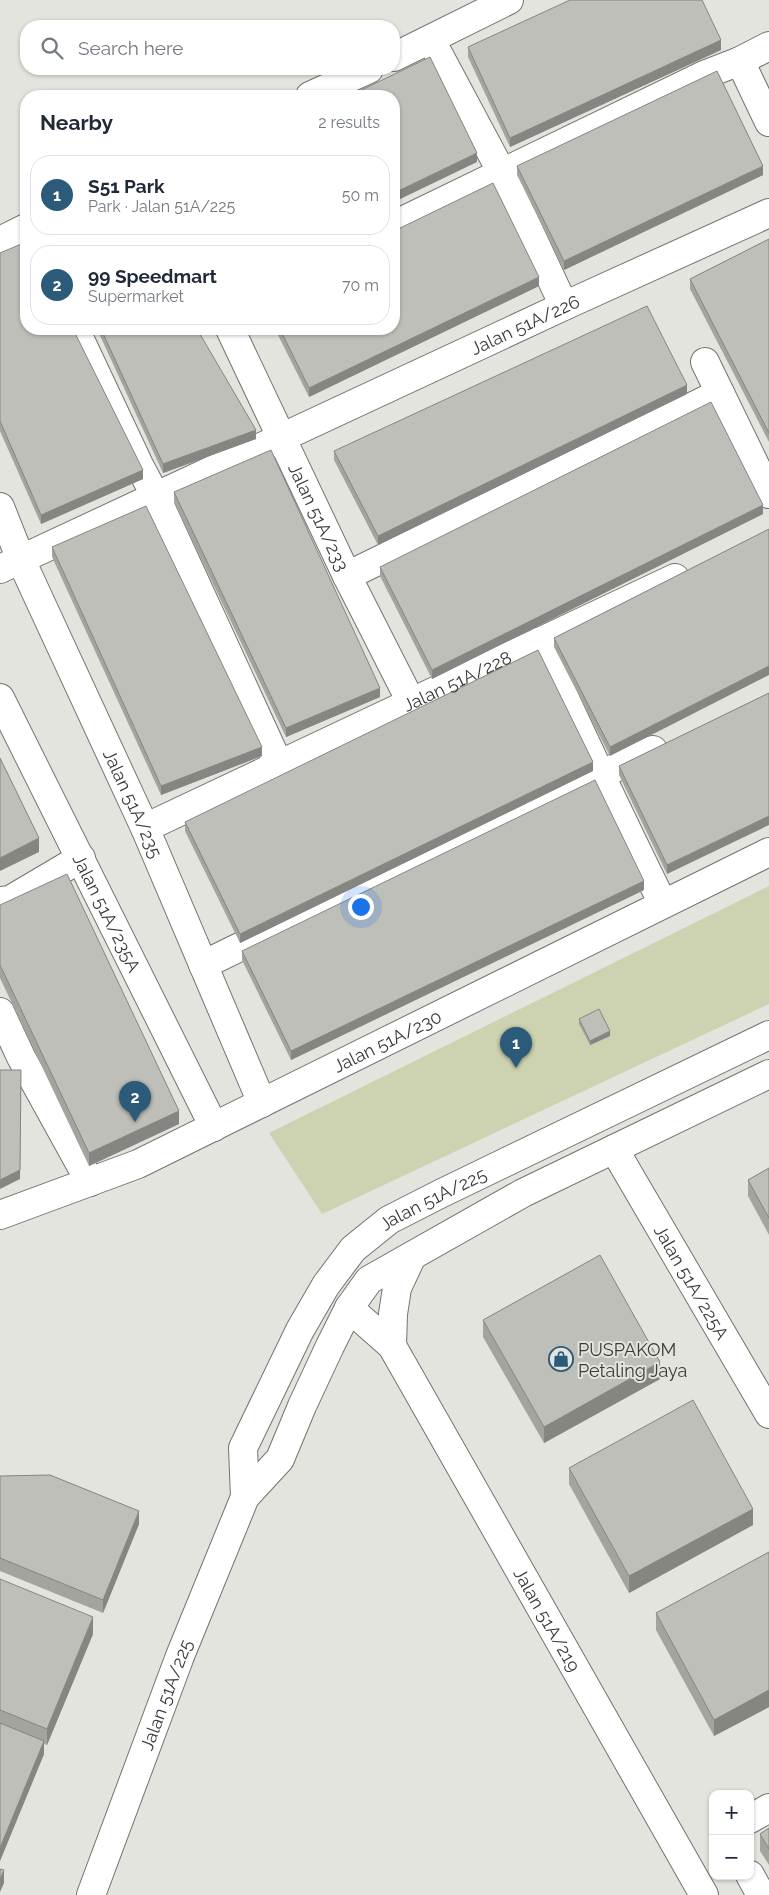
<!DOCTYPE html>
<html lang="en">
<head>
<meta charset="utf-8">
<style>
  :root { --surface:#fff; --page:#f2f2f3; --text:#1f2937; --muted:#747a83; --line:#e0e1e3; --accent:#2c5b7a }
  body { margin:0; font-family:Raleway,sans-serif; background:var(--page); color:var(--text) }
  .controls { position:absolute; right:15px; bottom:15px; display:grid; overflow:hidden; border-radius:10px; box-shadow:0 1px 4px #0004 }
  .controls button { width:45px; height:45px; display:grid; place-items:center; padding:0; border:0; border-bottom:1px solid var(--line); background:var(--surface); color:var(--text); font:25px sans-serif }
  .you { position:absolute; left:360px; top:906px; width:18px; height:18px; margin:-12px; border:4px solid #fff; border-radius:50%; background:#1a73e8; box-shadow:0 0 0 8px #1a73e833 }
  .badge { display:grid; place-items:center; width:32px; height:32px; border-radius:50%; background:var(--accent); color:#fff; font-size:16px; font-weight:700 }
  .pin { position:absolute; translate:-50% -41px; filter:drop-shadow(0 1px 2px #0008) }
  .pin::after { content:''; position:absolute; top:26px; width:18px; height:15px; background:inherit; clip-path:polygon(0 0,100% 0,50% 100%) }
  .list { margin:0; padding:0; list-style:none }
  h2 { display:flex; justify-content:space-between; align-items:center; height:65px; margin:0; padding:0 20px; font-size:21px }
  h2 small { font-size:16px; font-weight:400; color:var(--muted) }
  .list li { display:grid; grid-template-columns:32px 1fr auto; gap:15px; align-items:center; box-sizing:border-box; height:80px; margin:0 10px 10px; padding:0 10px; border:1px solid var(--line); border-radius:20px }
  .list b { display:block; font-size:19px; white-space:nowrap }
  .list p { margin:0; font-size:16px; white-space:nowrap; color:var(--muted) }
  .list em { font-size:16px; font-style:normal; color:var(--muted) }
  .icon { flex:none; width:28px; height:28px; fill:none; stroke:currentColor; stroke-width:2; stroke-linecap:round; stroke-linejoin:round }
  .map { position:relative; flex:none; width:769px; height:1895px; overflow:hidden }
  .search { position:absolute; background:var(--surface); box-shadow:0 1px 4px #0004; left:20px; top:20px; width:380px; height:55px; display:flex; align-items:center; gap:12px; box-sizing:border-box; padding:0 18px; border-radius:20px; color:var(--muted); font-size:19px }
  .panel { position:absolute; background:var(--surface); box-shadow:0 1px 4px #0004; left:20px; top:90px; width:380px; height:245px; border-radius:20px }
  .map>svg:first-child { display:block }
  .green { fill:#cdd3b0 }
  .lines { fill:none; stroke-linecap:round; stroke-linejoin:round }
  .minor-casing { stroke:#73746e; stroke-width:30 }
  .minor { stroke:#fff; stroke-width:28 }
  .wall { fill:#a3a49e }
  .shaded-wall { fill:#858681 }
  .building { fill:#bebfb8; stroke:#858681 }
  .labels { text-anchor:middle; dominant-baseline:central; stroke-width:4; stroke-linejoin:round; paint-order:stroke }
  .street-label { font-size:18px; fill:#3a3b38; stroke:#e3e4dd }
  .poi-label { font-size:18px; fill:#3a3b38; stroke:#e3e4dd; text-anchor:start }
</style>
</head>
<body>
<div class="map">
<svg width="769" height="1895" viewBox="0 0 769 1895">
  <rect width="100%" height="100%" fill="#e3e4dd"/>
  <path class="green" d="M769,886v118l-447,210 -53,-81z"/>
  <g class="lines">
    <defs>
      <g id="minor">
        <path d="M431,40l71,133 62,133"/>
        <path d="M394,57l115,-57"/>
        <path d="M740,61l29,61"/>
        <path d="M310,96l59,-27"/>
        <path d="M394,225l310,-150 36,-14 29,-15"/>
        <path d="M0,241l26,-13"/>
        <path d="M75,329l64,136 17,32 123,268"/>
        <path id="s1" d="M230,329l117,247 64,126"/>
        <path d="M705,362l64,132"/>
        <path id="s2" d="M0,507l21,53 124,268 117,275"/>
        <path id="s3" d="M0,569l564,-263 205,-93"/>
        <path d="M347,576l373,-183"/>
        <path d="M539,642c40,88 81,175 124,262"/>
        <path id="s4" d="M0,698l214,429"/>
        <path id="s5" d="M145,828l530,-250"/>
        <path d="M0,901l10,-1 71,-42"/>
        <path d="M203,965l145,-71 305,-144"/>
        <path d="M0,1012l21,45 69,125"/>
        <path id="s6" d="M614,1149l155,265"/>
        <path id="s7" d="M0,1215l138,-51 631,-312"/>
        <path id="s8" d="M349,1308l43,38 312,549"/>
        <path d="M392,1346l1,-32 4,-26 15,-32"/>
        <path id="s9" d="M245,1497l-2,-49 57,-118 26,-45 27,-36 36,-29 51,-26 329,-159"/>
        <path d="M750,1819l19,-11"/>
        <path d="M750,1875l11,20"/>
        <path id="s10" d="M91,1895l89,-239 65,-159 35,-38 22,-53 28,-60 19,-38 20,-28 154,-87 246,-119"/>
      </g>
    </defs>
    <use href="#minor" class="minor-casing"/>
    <use href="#minor" class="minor"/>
  </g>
  <g class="wall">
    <path d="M468,47l253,3 -211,97 -42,-90z"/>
    <path d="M517,166l246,9 -199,95 -47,-95z"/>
    <path d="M769,239v203l-79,-153v-10z"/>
    <path d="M0,253l143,226 -102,45 -41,-93z"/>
    <path d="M539,286l-230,111 -34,-68h119z"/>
    <path d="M97,329h100l59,110 -93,34z"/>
    <path d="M687,394l-309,151 -44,-85v-9z"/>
    <path d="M174,492l206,205 -94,40 -112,-235z"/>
    <path d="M763,514l-331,165 -52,-103v-9z"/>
    <path d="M769,529l-159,227 -56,-109v-9z"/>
    <path d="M52,547l210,209 -101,39 -109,-238z"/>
    <path d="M769,693l-102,181 -48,-99v-9z"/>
    <path d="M593,771l-353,172 -55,-112v-9z"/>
    <path d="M644,890l-353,170 -49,-100v-9z"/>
    <path d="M0,905l179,219 -90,42 -89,-188z"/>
    <path d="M579,1019l31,17 -20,9 -11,-21z"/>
    <path d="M769,1168v67l-21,-39v-16z"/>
    <path d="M483,1320l177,59 -116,64 -61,-106z"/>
    <path d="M569,1468l184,57 -124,68 -60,-109z"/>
    <path d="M0,1476l139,48 -36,89 -103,-42z"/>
    <path d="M769,1552v155l-55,29 -58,-106v-17z"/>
    <path d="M0,1579l93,55 -46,111 -3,-1v10l-44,107z"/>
    <path d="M769,1828v37l-9,-14v-17z"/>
  </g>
  <g class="shaded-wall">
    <path d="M721,40v10l-211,97v-9z"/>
    <path d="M477,153v9l-83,40v-9z"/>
    <path d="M763,166v9l-199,95v-9z"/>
    <path d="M539,277v9l-230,111v-9z"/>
    <path d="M687,385v9l-309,151v-9z"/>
    <path d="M256,430v9l-93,34v-9z"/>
    <path d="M143,470v9l-102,45v-9z"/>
    <path d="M763,505v9l-331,165v-9z"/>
    <path d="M769,666v9l-159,81v-9z"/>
    <path d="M380,688v9l-94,40v-9z"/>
    <path d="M262,747v9l-101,39v-9z"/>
    <path d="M593,762v9l-353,172v-9z"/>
    <path d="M769,816v9l-102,49v-9z"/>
    <path d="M39,838v14l-39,19v-13z"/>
    <path d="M644,881v9l-353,170v-9z"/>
    <path d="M610,1031v5l-20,9v-4z"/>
    <path d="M21,1079l-1,100 -20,10v-9z"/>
    <path d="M179,1111v13l-90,42v-13z"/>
    <path d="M660,1362v17l-116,64v-16z"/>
    <path d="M753,1509v16l-124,68v-17z"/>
    <path d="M139,1511v13l-36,89v-13z"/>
    <path d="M93,1617v17l-46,111v-16z"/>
    <path d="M769,1690v17l-55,29v-16z"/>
    <path d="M44,1741v13l-44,107v-13z"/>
    <path d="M4,1870v13l-4,9v-13z"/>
  </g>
  <g class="building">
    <path d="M570,0h132l19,40 -211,98 -42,-91z"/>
    <path d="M430,57l47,96 -83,40v-97h-45z"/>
    <path d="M717,71l46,95 -199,95 -47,-95z"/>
    <path d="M493,183l46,94 -230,111 -29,-59h114v-98z"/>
    <path d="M769,239v194l-79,-154z"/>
    <path d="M26,242v87h47l70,141 -102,45 -41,-94v-168z"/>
    <path d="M647,306l40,79 -309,151 -44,-85z"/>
    <path d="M101,329h96l59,101 -93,34z"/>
    <path d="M711,402l52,103 -331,165 -52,-103z"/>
    <path d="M271,450l109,238 -94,40 -112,-236z"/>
    <path d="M146,506l116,241 -101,39 -109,-239z"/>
    <path d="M769,529v137l-159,81 -56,-109z"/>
    <path d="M538,650l55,112 -353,172 -55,-112z"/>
    <path d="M769,693v123l-102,49 -48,-99z"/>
    <path d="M0,758l39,80 -39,20z"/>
    <path d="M595,780l49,101 -353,170 -49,-100z"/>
    <path d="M67,874l112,237 -90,42 -89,-188v-60z"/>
    <path d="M599,1009l11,22 -20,10 -11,-22z"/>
    <path d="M0,1070h21l-1,100 -20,10z"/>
    <path d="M769,1168v50l-21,-38z"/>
    <path d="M600,1255l60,107 -116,65 -61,-107z"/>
    <path d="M693,1400l60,109 -124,67 -60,-108z"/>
    <path d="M50,1475l89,36 -36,89 -103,-42v-82z"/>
    <path d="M769,1552v138l-55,30 -58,-107z"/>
    <path d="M0,1579l93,38 -46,112 -47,-19z"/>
    <path d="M0,1723l44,18 -44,107z"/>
    <path d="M769,1828v21l-9,-15z"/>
    <path d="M0,1869l4,1 -4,9z"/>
  </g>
  <defs>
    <symbol id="shop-ring" viewBox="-11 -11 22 22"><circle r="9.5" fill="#e3e4dd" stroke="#2c5b7a" stroke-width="1.5"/><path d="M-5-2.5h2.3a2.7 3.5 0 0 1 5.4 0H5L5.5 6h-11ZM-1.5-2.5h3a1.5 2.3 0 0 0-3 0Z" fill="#2c5b7a"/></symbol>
  </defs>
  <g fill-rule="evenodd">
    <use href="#shop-ring" x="547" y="1345" width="28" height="28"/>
  </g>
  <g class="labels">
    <g class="street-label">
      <text stroke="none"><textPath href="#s3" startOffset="579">Jalan 51A/226</textPath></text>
      <text stroke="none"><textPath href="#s1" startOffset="208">Jalan 51A/233</textPath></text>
      <text stroke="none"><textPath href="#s5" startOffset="345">Jalan 51A/228</textPath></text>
      <text stroke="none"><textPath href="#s2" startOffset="325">Jalan 51A/235</textPath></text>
      <text stroke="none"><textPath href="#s4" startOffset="240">Jalan 51A/235A</textPath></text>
      <text stroke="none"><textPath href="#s7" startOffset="425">Jalan 51A/230</textPath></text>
      <text stroke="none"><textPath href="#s9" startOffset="372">Jalan 51A/225</textPath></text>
      <text stroke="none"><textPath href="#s6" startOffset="154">Jalan 51A/225A</textPath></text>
      <text stroke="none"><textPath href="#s8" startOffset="372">Jalan 51A/219</textPath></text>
      <text stroke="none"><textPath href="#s10" startOffset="214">Jalan 51A/225</textPath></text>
    </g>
    <g class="poi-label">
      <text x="578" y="1349">PUSPAKOM<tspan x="578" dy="21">Petaling Jaya</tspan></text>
    </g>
  </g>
</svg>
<div class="controls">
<button>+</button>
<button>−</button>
</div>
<div class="you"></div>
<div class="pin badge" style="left:516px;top:1068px">1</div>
<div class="pin badge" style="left:135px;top:1122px">2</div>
<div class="search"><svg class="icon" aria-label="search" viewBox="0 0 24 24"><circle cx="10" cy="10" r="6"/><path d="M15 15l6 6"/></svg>Search here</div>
<section class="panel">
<h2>Nearby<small>2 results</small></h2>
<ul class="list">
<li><span class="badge">1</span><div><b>S51 Park</b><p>Park · Jalan 51A/225</p></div><em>50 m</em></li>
<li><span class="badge">2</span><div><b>99 Speedmart</b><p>Supermarket</p></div><em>70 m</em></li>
</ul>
</section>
</div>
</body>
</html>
